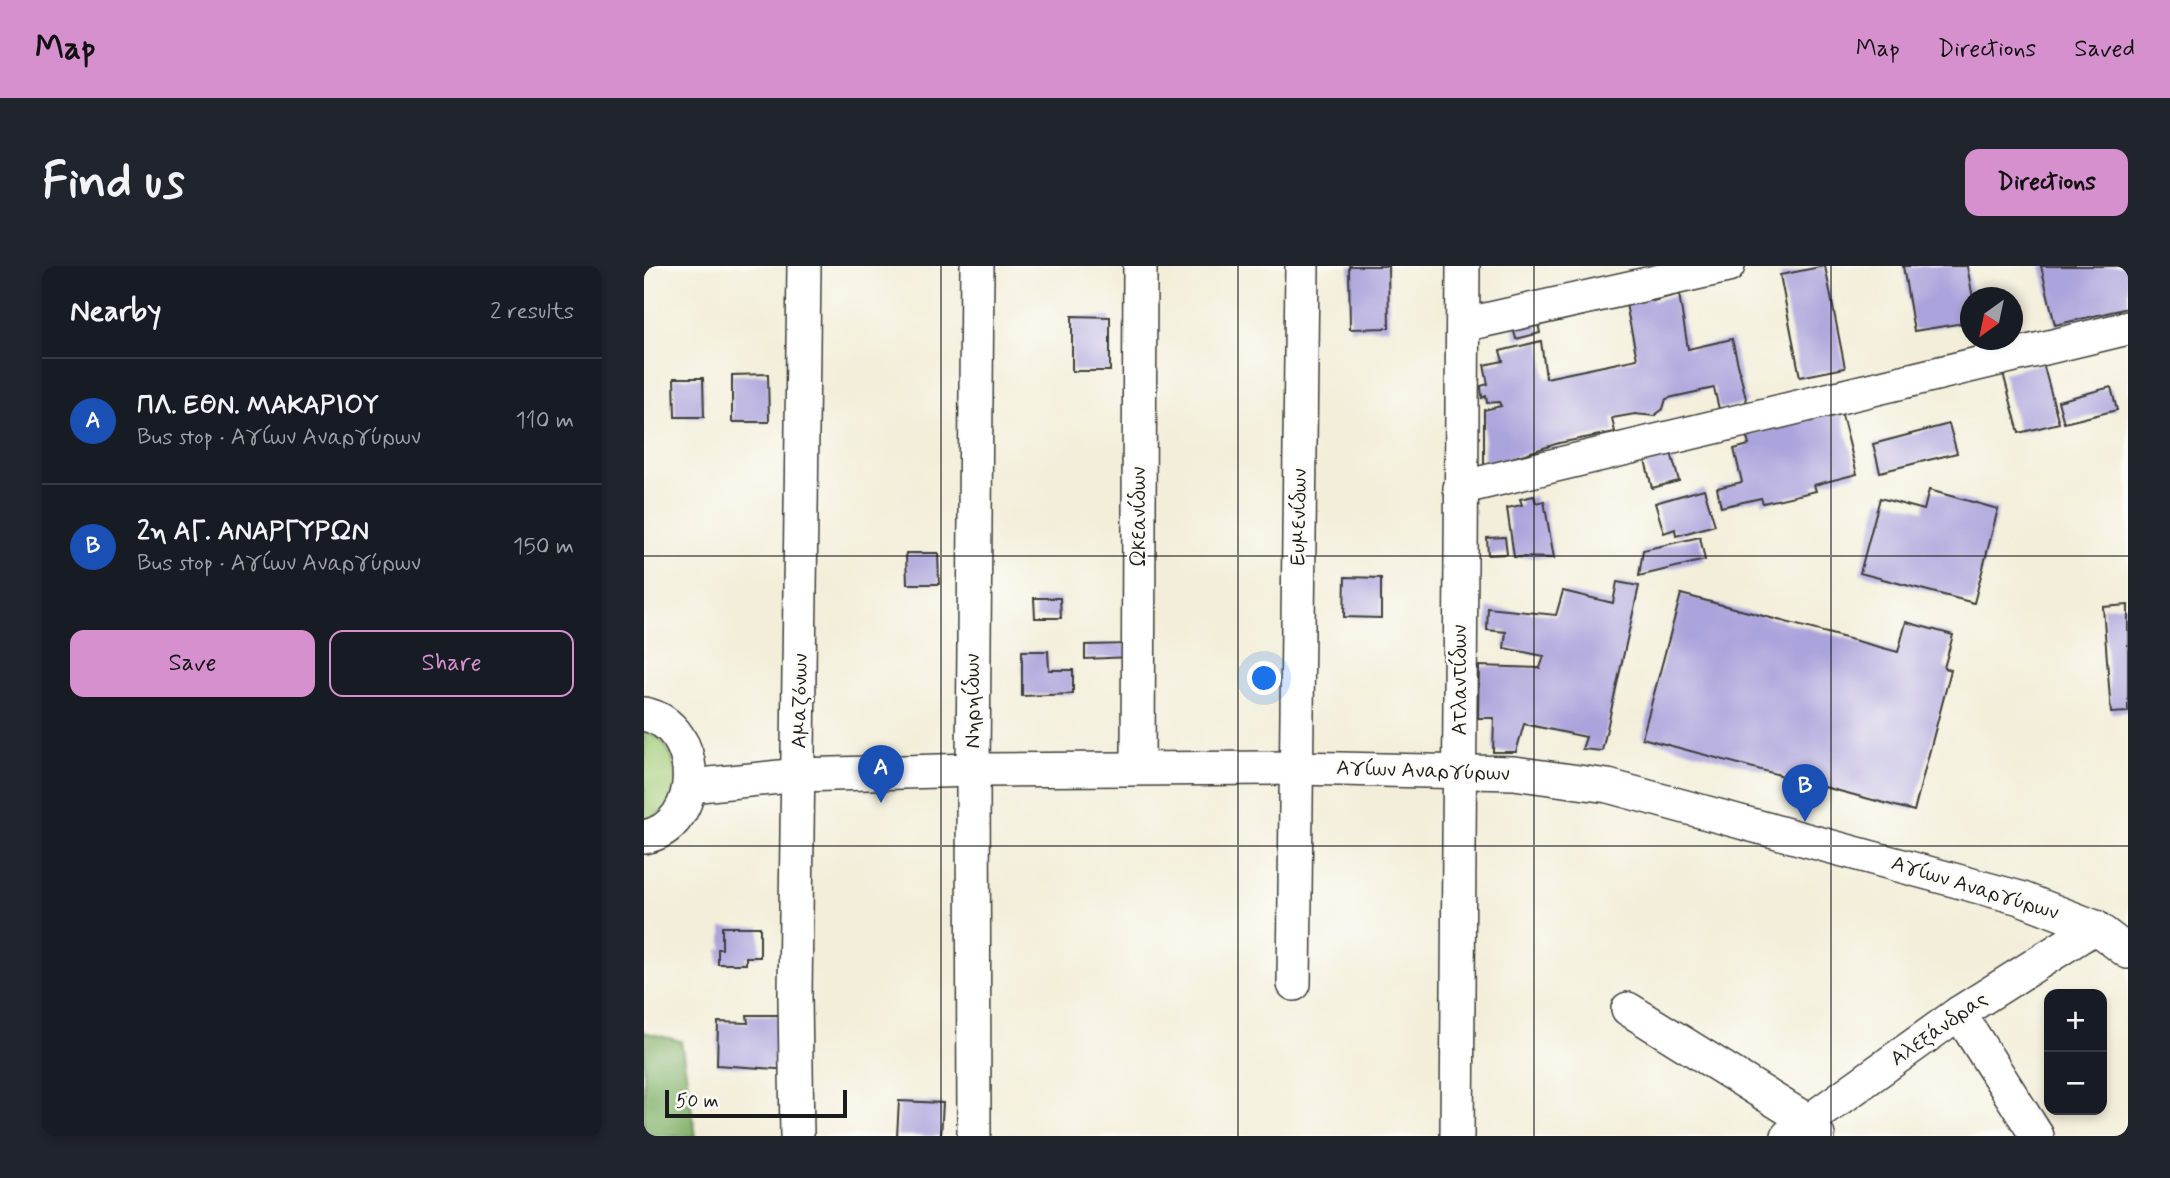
<!DOCTYPE html>
<html lang="en">
<head>
<meta charset="utf-8">
<style>
  :root { --surface:#171b24; --page:#20242c; --text:#f1f3f6; --muted:#9ea1a6; --line:#363941; --accent:#d690ce }
  body { margin:0; font-family:Mynerve,sans-serif; background:var(--page); color:var(--text) }
  .controls { position:absolute; right:21px; bottom:21px; display:grid; overflow:hidden; border-radius:14px; box-shadow:0 4px 10px #0003 }
  .controls button { width:63px; height:63px; display:grid; place-items:center; padding:0; border:0; border-bottom:2px solid var(--line); background:var(--surface); color:var(--text); font:35px sans-serif }
  .compass { position:absolute; left:1316px; top:21px; width:63px; height:63px; border-radius:50%; background:var(--surface); box-shadow:0 4px 10px #0003; rotate:213deg }
  .scale { position:absolute; left:21px; bottom:18px; width:182px; box-sizing:border-box; padding-left:7px; border:4px solid #1c1c1c; border-top:0; font-size:19px; line-height:24px; white-space:nowrap; color:#1c1c1c; -webkit-text-stroke:5px #fdfcf7; paint-order:stroke }
  .you { position:absolute; left:621px; top:413px; width:24px; height:24px; margin:-18px; border:5px solid #fff; border-radius:50%; background:#1a73e8; box-shadow:0 0 0 10px #1a73e833 }
  .badge { display:grid; place-items:center; width:46px; height:46px; border-radius:50%; background:var(--accent); color:#fff; font-size:23px; font-weight:700 }
  .pin { position:absolute; translate:-50% -58px; filter:drop-shadow(0 2px 4px #0008) }
  .pin::after { content:''; position:absolute; top:37px; width:24px; height:21px; background:inherit; clip-path:polygon(0 0,100% 0,50% 100%) }
  .list { margin:0; padding:0; list-style:none }
  h2 { display:flex; justify-content:space-between; align-items:center; height:91px; margin:0; padding:0 28px; font-size:30px }
  h2 small { font-size:23px; font-weight:400; color:var(--muted) }
  .list li { display:grid; grid-template-columns:46px 1fr auto; gap:21px; align-items:center; box-sizing:border-box; height:126px; padding:0 28px; border-top:2px solid var(--line) }
  .list b { display:block; font-size:26px; white-space:nowrap }
  .list p { margin:0; font-size:23px; white-space:nowrap; color:var(--muted) }
  .list em { font-size:23px; font-style:normal; color:var(--muted) }
  .actions { display:flex; gap:14px; padding:21px 28px }
  .actions a { flex:1; padding:16px 0; border:2px solid var(--accent); border-radius:14px; text-align:center; font-size:24px; color:var(--accent) }
  .actions .main { background:var(--accent); color:#111 }
  .map { position:relative; flex:none; width:1484px; height:870px; overflow:hidden; border-radius:14px }
  header { display:flex; align-items:center; gap:42px; box-sizing:border-box; height:98px; padding:0 35px; background:var(--accent); color:#111 }
  header strong { font-size:33px }
  nav { display:flex; gap:38px; margin-inline-start:auto; font-size:24px }
  .intro { display:flex; align-items:center; justify-content:space-between; box-sizing:border-box; height:168px; padding:0 42px }
  h1 { margin:0; font-size:49px }
  .button { padding:18px 32px; border-radius:14px; background:var(--accent); color:#111; font-size:24px; font-weight:700 }
  main { display:flex; gap:42px; padding:0 42px }
  aside { flex:1; background:var(--surface); border-radius:14px; box-shadow:0 4px 10px #0003 }
  .map>svg:first-child { display:block }
  .green { fill:#a1cc78; stroke:#5e744a; stroke-width:2 }
  .forest { fill:#80b068; stroke:#4e6642; stroke-width:2 }
  .building { fill:#aba3db }
  .lines { fill:none; stroke-linecap:round; stroke-linejoin:round }
  .minor-casing { stroke:#3c3c38; stroke-width:36 }
  .minor { stroke:#fff; stroke-width:33 }
  .grid { fill:none; stroke:#1c1c1c; stroke-width:2; stroke-opacity:0.55 }
  .labels { text-anchor:middle; dominant-baseline:central; stroke-width:5; stroke-linejoin:round; paint-order:stroke }
  .street-label { font-size:21px; fill:#1c1c1c; stroke:#fdfcf7 }
</style>
</head>
<body>
<header>
<strong>Map</strong>
<nav><a>Map</a><a>Directions</a><a>Saved</a></nav>
</header>
<div class="intro"><h1>Find us</h1><a class="button">Directions</a></div>
<main>
<aside>
<h2>Nearby<small>2 results</small></h2>
<ul class="list">
<li><span class="badge" style="background:#1a4fb4">A</span><div><b>ΠΛ. ΕΘΝ. ΜΑΚΑΡΙΟΥ</b><p>Bus stop · Αγίων Αναργύρων</p></div><em>110 m</em></li>
<li><span class="badge" style="background:#1a4fb4">B</span><div><b>2η ΑΓ. ΑΝΑΡΓΥΡΩΝ</b><p>Bus stop · Αγίων Αναργύρων</p></div><em>150 m</em></li>
</ul>
<div class="actions"><a class="main">Save</a><a>Share</a></div>
</aside>
<div class="map">
<svg width="1484" height="870" viewBox="0 0 1484 870">
  <rect width="100%" height="100%" fill="#fdfcf7"/>
  <filter id="ink" filterUnits="userSpaceOnUse"><feTurbulence type="fractalNoise" baseFrequency=".0143" numOctaves="2"/><feDisplacementMap in="SourceGraphic" scale="14" xChannelSelector="R" yChannelSelector="G"/><feConvolveMatrix kernelMatrix="1 2 1 2 8 2 1 2 1" color-interpolation-filters="sRGB"/></filter>
  <filter id="wash" filterUnits="userSpaceOnUse"><feTurbulence type="fractalNoise" baseFrequency=".00686" numOctaves="4" result="noise"/><feDisplacementMap in="SourceGraphic" scale="28" xChannelSelector="R" yChannelSelector="G"/><feGaussianBlur stdDeviation="1.57" result="paint"/><feColorMatrix in="noise" values="0 0 0 0 0 0 0 0 0 0 0 0 0 0 0 0 0 1.4 0 .05"/><feComposite in="paint" operator="in"/></filter>
  <g filter="url(#wash)">
    <rect width="100%" height="100%" fill="#f3eed9"/>
    <path class="green" d="M0,463l18,12 10,15 5,27 -11,26 -22,14z"/>
    <path class="forest" d="M0,766l37,9 15,95h-52z"/>
    <g id="blocks">
      <g class="building">
        <path d="M705,0h39l1,62 -39,1z"/>
        <path d="M1181,0l20,102 -45,9 -20,-102z"/>
        <path d="M1259,0h64l6,32h-3v24l-56,9z"/>
        <path d="M1397,0h87v42l-73,17z"/>
        <path d="M1008,28l1,7 26,-7 9,55 44,-10 15,64 -28,6 -5,-21 -41,9 -7,2 -3,10 -9,7 -19,-2 -23,4 3,14 -56,11 -75,24v-57l17,-4 -2,-4 -12,1 -1,-7 -4,2 -1,-12 7,-2 -4,-19 19,-4 -3,-10 41,-10 5,37 91,-19 -12,-60z"/>
        <path d="M428,50l38,1v54h-38z"/>
        <path d="M893,52l3,15 -24,6 -4,-15z"/>
        <path d="M1399,97l16,60 -40,10 -16,-60z"/>
        <path d="M124,108l1,48h-37v-47z"/>
        <path d="M30,112h29l1,39h-29z"/>
        <path d="M1467,121l6,23 -53,13 -6,-22z"/>
        <path d="M1197,145l16,63 -43,11 2,6 -53,12 -2,-5 -40,9 -4,-19 25,-6 -8,-33 15,-4 -3,-10z"/>
        <path d="M1305,158l8,29 -77,19 -7,-28z"/>
        <path d="M1026,183l9,32 -27,7 -8,-32z"/>
        <path d="M1060,223l11,36 -39,11 -1,-7 -11,4 -9,-30z"/>
        <path d="M1285,224l69,19 -24,94 -114,-30 20,-75 44,12z"/>
        <path d="M890,230l2,7 8,-2 10,57 -40,-1 -7,-49 15,-3 -2,-6z"/>
        <path d="M861,271l2,17 -19,1 -1,-17z"/>
        <path d="M1056,271l5,23 -66,16 4,-26z"/>
        <path d="M262,287h32l1,31h-32z"/>
        <path d="M701,311l36,1v40l-37,-1z"/>
        <path d="M973,316l22,4 -37,165 -20,-2 4,-12 -62,-13 -8,28h-23l1,-34h-16l1,-52 61,2 4,-12 -40,-8 2,-16 -19,-2 1,-22 68,7 7,-24 50,12z"/>
        <path d="M1037,328l217,58 8,-30 47,13 -9,33 7,2 -37,141 -272,-73z"/>
        <path d="M390,332h26l1,20h-26z"/>
        <path d="M1484,339v107l-17,1 -8,-106z"/>
        <path d="M487,378v13l-46,2v-14z"/>
        <path d="M378,385h26l1,19h24v24l-51,2z"/>
        <path d="M78,661h38v30h-14v7h-28v-15h4z"/>
        <path d="M103,749h45l-1,55 -74,-5 1,-43 30,1z"/>
        <path d="M255,835l44,2 -2,33h-44z"/>
      </g>
    </g>
  </g>
  <g filter="url(#ink)">
    <use href="#blocks" fill-opacity="0" stroke="#3c3c38" stroke-width="2"/>
    <g class="lines">
      <defs>
        <g id="minor">
          <path d="M819,59l265,-59"/>
          <path d="M816,222l668,-160"/>
          <path d="M0,448c60,12 61,112 0,123"/>
          <path d="M494,502l2,-502"/>
          <path d="M46,520l109,-11 174,-5 323,-2 218,5 94,13 412,112 75,29 33,25"/>
          <path d="M650,718l8,-718"/>
          <path d="M984,743l180,112 10,15"/>
          <path d="M1315,747l78,123"/>
          <path d="M153,870l-2,-140 9,-730"/>
          <path d="M330,870l-1,-366 4,-504"/>
          <path d="M813,870l6,-870"/>
          <path d="M1144,870l171,-123 136,-86"/>
        </g>
      </defs>
      <use href="#minor" class="minor-casing"/>
      <use href="#minor" class="minor"/>
    </g>
  </g>
  <path class="grid" d="M297,0v870M594,0v870M890,0v870M1187,0v870M0,290h1484M0,580h1484"/>
  <g class="labels">
    <g class="street-label">
      <text transform="translate(495 251) rotate(-90)">Ωκεανίδων</text>
      <text transform="translate(655 251) rotate(-89)">Ευμενίδων</text>
      <text transform="translate(816 414) rotate(-90)">Ατλαντίδων</text>
      <text transform="translate(156 435) rotate(-89)">Αμαζόνων</text>
      <text transform="translate(329 435) rotate(-90)">Νηρηίδων</text>
      <text transform="translate(779 505) rotate(2)">Αγίων Αναργύρων</text>
      <text transform="translate(1331 622) rotate(17)">Αγίων Αναργύρων</text>
      <text transform="translate(1295 763) rotate(-35)">Αλεξάνδρας</text>
    </g>
  </g>
</svg>
<div class="controls">
<button>+</button>
<button>−</button>
</div>
<svg class="compass" viewBox="-18 -18 36 36"><path d="M0-13l5 13h-10z" fill="#e53935"/><path d="M0 13l5-13h-10z" fill="#9ea1a6"/></svg>
<div class="scale">50 m</div>
<div class="you"></div>
<div class="pin badge" style="left:237px;top:537px;background:#1a4fb4">A</div>
<div class="pin badge" style="left:1161px;top:556px;background:#1a4fb4">B</div>
</div>
</main>
</body>
</html>
